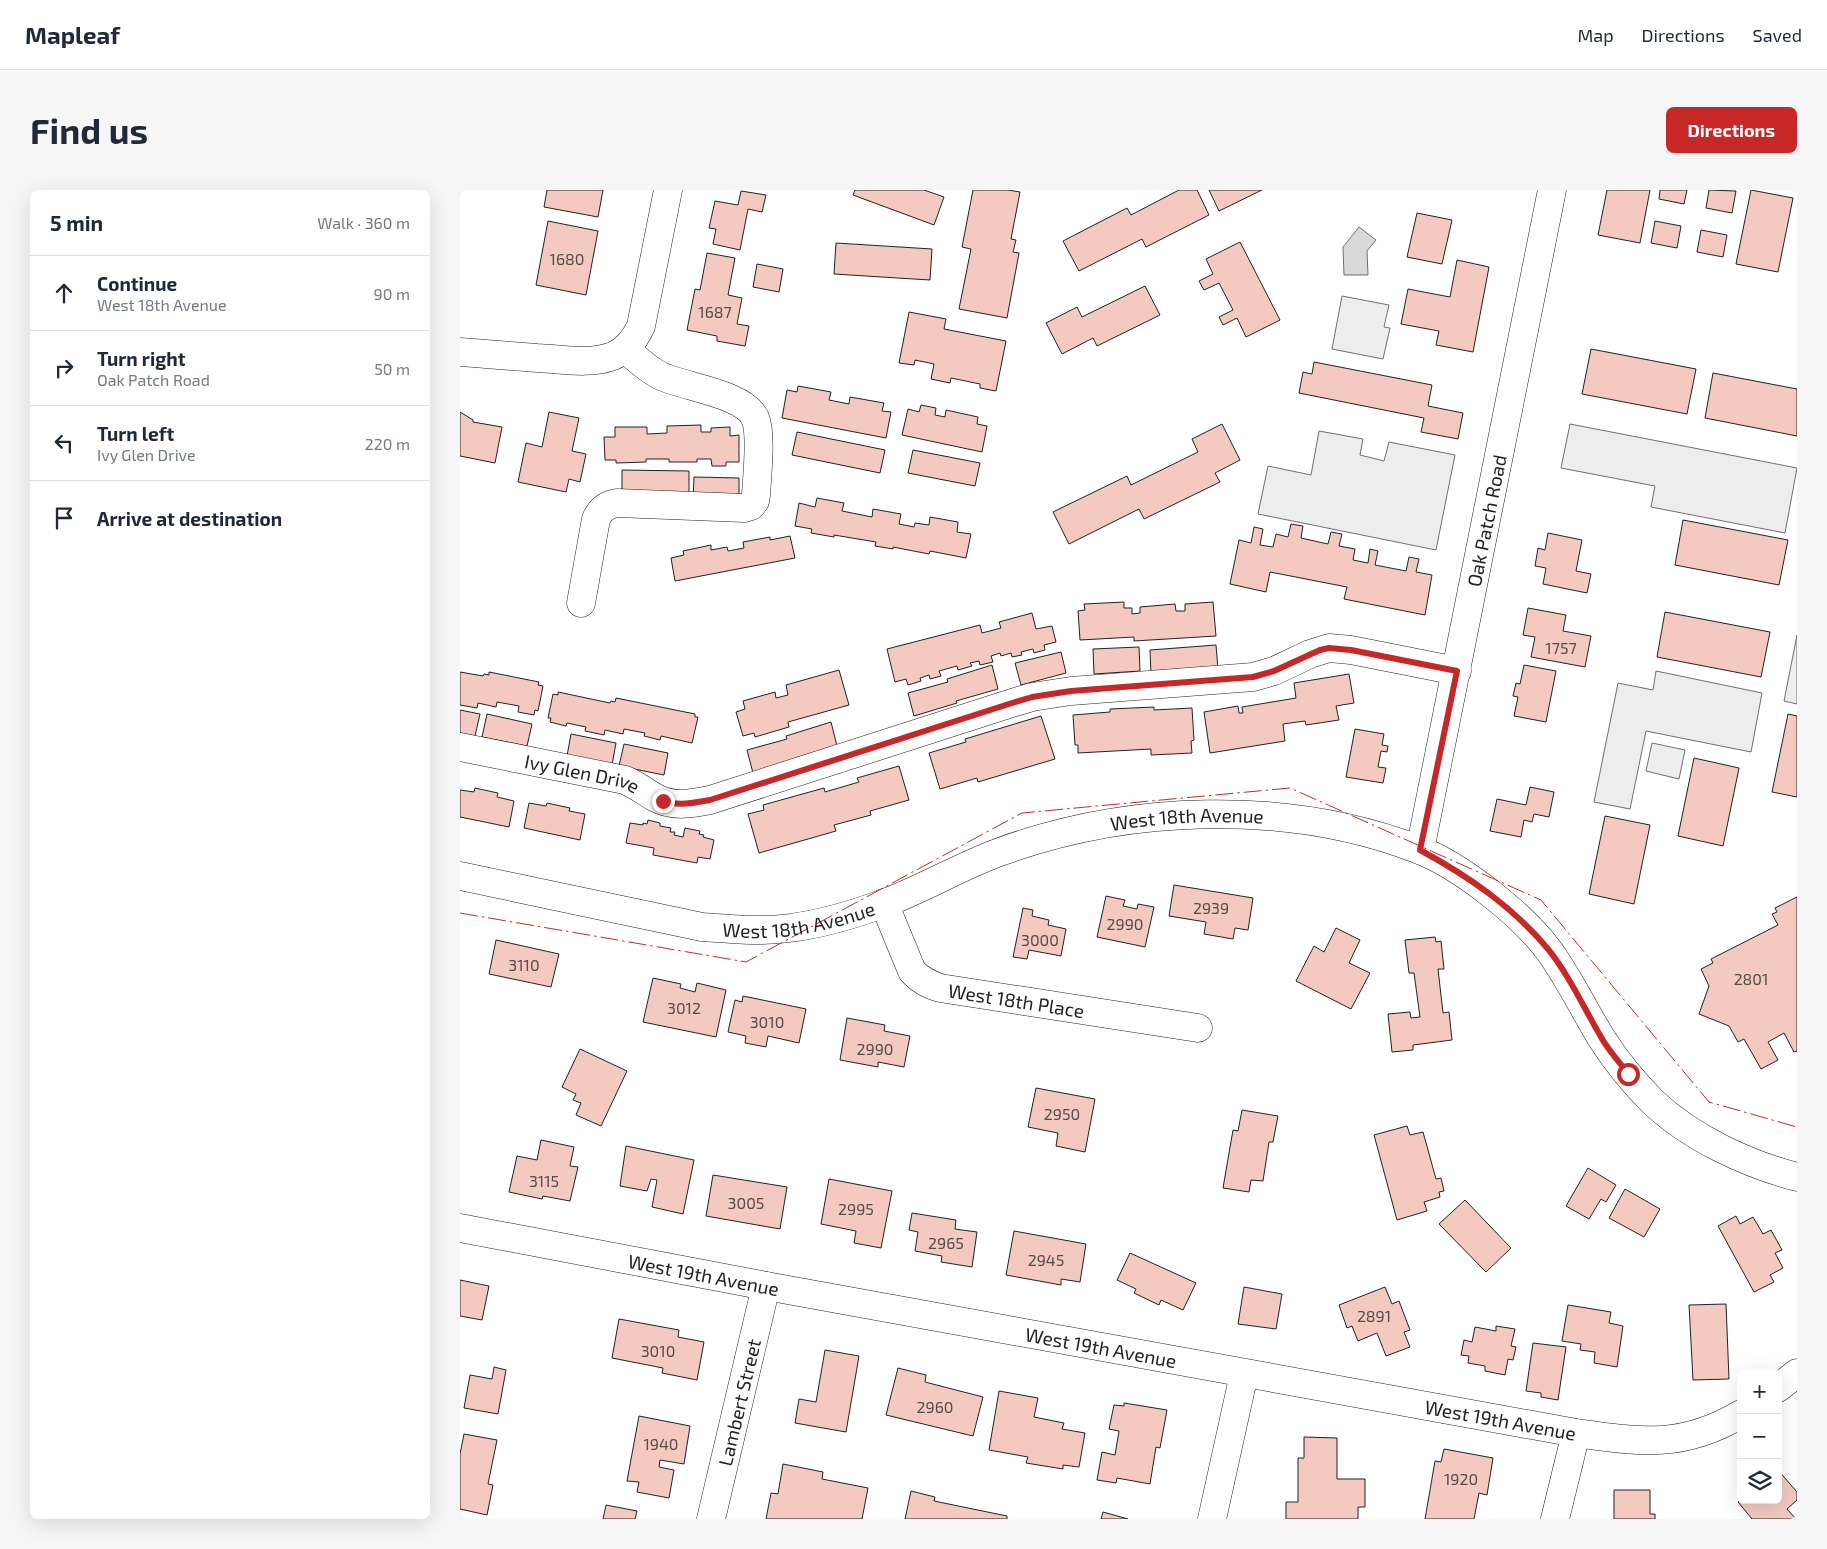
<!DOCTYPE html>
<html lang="en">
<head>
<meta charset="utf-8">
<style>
  :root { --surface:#fff; --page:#f6f6f7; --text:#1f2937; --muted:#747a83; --line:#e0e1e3; --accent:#c62828 }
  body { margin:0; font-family:"Exo 2",sans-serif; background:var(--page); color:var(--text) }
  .controls { position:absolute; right:15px; bottom:15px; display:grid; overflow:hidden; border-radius:8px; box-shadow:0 5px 20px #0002 }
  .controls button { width:45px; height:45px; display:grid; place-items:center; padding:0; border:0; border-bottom:1px solid var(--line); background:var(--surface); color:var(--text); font:25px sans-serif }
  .stop { position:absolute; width:15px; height:15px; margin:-11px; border:4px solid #c62828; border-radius:50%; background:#fff }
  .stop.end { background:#c62828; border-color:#fff; box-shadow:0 1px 5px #0008 }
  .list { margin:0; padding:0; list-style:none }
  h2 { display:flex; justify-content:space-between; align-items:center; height:65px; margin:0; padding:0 20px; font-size:21px }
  h2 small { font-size:16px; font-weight:400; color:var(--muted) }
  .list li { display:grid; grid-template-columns:32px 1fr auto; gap:15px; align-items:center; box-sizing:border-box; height:75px; padding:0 20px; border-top:1px solid var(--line) }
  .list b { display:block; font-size:19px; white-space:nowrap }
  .list p { margin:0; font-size:16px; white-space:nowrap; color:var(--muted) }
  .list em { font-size:16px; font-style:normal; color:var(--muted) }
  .icon { flex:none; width:28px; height:28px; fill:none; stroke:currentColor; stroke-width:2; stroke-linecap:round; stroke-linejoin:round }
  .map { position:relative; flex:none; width:1337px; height:1329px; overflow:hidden; border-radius:8px }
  header { display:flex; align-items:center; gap:30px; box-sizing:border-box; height:70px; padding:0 25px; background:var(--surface); border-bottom:1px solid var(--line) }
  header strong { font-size:24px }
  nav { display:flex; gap:28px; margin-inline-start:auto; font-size:18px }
  .intro { display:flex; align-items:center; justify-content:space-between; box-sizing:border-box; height:120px; padding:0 30px }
  h1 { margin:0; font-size:35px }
  .button { padding:12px 22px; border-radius:8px; background:var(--accent); color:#fff; font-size:18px; font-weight:700 }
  main { display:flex; gap:30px; padding:0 30px }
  aside { flex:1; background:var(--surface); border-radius:8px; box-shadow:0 5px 20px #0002 }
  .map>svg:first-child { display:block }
  .green { fill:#eee; stroke:#6f6f6f }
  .parking { fill:#ededed; stroke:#6f6f6f }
  .water { fill:#d9d9d9; stroke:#6f6f6f }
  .building { fill:#f3c9c0; stroke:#222 }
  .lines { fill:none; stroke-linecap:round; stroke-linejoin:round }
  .minor-casing { stroke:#222; stroke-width:29 }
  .major-casing { stroke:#222; stroke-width:29 }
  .minor { stroke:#fff; stroke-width:28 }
  .major { stroke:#fff; stroke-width:28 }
  .power { stroke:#c62828; stroke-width:1; stroke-dasharray:18 4 2.5 4; stroke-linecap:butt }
  .route { stroke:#c62828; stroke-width:6 }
  .labels { text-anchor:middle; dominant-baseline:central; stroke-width:4; stroke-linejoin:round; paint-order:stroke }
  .number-label { font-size:16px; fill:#564c4a }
  .street-label { font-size:19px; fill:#222; stroke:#fff }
</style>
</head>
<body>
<header>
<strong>Mapleaf</strong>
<nav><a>Map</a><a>Directions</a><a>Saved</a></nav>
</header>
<div class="intro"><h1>Find us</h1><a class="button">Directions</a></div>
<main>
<aside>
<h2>5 min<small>Walk · 360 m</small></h2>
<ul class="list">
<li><svg class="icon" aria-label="ahead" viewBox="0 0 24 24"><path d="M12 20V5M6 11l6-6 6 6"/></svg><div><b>Continue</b><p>West 18th Avenue</p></div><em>90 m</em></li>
<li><svg class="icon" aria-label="right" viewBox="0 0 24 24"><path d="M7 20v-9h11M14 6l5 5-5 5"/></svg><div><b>Turn right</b><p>Oak Patch Road</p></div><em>50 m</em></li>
<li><svg class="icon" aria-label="left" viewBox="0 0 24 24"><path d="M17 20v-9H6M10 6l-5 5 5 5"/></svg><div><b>Turn left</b><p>Ivy Glen Drive</p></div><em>220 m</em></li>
<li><svg class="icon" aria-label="arrive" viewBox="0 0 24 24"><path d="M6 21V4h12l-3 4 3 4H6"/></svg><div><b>Arrive at destination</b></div></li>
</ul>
</aside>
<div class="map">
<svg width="1337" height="1329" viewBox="0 0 1337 1329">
  <rect width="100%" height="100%" fill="#fff"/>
  <path class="green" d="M1192,553l33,7 -6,29 -33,-8z"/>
  <g class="parking">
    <path d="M882,106l47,9 -5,22 6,1 -7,31 -51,-10z"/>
    <path d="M1110,234l227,44 -12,65 -134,-26 4,-21 -94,-18z"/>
    <path d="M859,241l44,8 -3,16 24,6 5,-19 66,13 -19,95 -178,-36 10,-48 43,9z"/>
    <path d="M1337,445v69l-13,-3z"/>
    <path d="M1196,481l106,22 -11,59 -105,-21 -16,78 -36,-7 24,-119 35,7z"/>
  </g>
  <path class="water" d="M899,37l17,13 -9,11 1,24h-24l-1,-28z"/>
  <g class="building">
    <path d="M87,0h56l-5,27 -54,-10z"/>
    <path d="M395,0h69l20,7 -10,28 -81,-30z"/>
    <path d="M513,0h35l12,2 -9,47 5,1 -3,12 6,1 -12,65 -48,-9 12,-60 -9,-2z"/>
    <path d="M719,0h18l12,25 -63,32 -4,-8 -63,32 -16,-30 64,-33 4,7z"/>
    <path d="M749,0h53l-43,21z"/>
    <path d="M1147,0h43l-10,53 -42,-8z"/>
    <path d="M1200,0h27l-3,14 -25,-5z"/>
    <path d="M1249,0l27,1 -4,22 -26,-5z"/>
    <path d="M1291,0l42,8 -15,74 -42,-8z"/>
    <path d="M281,1l25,4 -4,17 -14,-3 -8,41 -27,-6 3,-15 -7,-1 6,-27 23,4z"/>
    <path d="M957,23l35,7 -10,44 -35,-7z"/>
    <path d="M88,31l50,10 -12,64 -50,-10z"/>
    <path d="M1195,31l26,5 -4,22 -26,-5z"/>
    <path d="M1241,40l26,5 -4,22 -26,-5z"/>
    <path d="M780,52l40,78 -34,17 -9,-19 -14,7 -4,-8 14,-7 -14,-27 -15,7 -5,-9 14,-7 -7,-15z"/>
    <path d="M376,53l96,6 -2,31 -96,-6z"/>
    <path d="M247,63l28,5 -7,37 14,3 -5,26 12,2 -4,20 -28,-5v-5l-30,-6 8,-41 5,1z"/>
    <path d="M997,70l32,7 -16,85 -37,-7 3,-14 -38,-7 7,-35 42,8z"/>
    <path d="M297,74l26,5 -4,23 -26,-5z"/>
    <path d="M685,96l15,29 -63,31 -4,-8 -31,16 -16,-31 31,-16 5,10z"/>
    <path d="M449,122l37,7 -2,10 62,12 -10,50 -16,-3v-4l-29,-6 -1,5 -19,-4 3,-15 -19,-4 -1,5 -15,-2z"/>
    <path d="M1131,159l105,20 -9,45 -105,-20z"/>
    <path d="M854,172l118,23 -4,21 35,7 -5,26 -37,-7 3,-14 -125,-25 4,-21 9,2z"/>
    <path d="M1253,183l84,16v47l-92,-18z"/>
    <path d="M338,196l33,6 -2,8 20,4 1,-7 34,6 -2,8 9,1 -5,26 -104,-20 5,-28 10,2z"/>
    <path d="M461,215l15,3 -1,7 10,2 1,-7 32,7 -1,7 10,2 -5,26 -80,-17 6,-26 11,3z"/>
    <path d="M0,222l13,8v2l29,5 -7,36 -35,-7z"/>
    <path d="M89,222l30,6 -7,33 14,3 -6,28 -11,-3 -3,13 -48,-10 8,-39 16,4z"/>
    <path d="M762,234l18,36 -25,13 5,9 -76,37 -5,-10 -70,35 -16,-32 74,-36 4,9 67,-33 -6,-13z"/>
    <path d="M241,235v7h10v-4l19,-1v9l9,-1v27h-13v4h-14l-1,-7h-14v3h-28v-3h-23v3l-30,1v-3h-11l-1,-23h11v-10h32v7l20,-1v-7z"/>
    <path d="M337,242l88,18 -5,23 -88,-18z"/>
    <path d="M453,260l67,13 -5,23 -67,-13z"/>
    <path d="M162,280l67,1v22h-67z"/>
    <path d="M234,287l45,1v22h-46z"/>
    <path d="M357,308l27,5 -2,8 30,6 1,-8 28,5 -2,10 15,3 1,-4 14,2 1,-8 28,5 -1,10 14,2 -5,24 -36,-7 -1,3 -36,-7v2l-18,-3 1,-4 -42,-7v2l-23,-4 1,-4 -17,-3 4,-23 16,4z"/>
    <path d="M1223,330l105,20 -9,45 -104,-20z"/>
    <path d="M831,334l12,2 -2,12 27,6 3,-12 11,2 -3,12 16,3 -2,11 15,3 2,-14 8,2 -3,14 31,6 3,-14 10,2 -3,13 16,3 -7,40 -81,-16 3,-12 -77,-15 -4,20 -36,-8 9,-44 12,3 3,-16 9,2 -3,16 13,2 3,-13 12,3z"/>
    <path d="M1088,343l34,7 -6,31 15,3 -4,19 -44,-9 3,-16 -11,-2 3,-18 7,2z"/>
    <path d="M330,346l5,22 -120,23 -4,-23 13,-3 -1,-4 28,-6v5l16,-3 1,4 16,-3 -1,-6 27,-5v3z"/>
    <path d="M664,412v6h8v6l8,-1v-6l35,-3 1,7h9v-7l28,-2 3,34 -82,5v-4l-54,3 -2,-29 7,-1 -1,-6z"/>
    <path d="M1068,418l38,7 -3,16 28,5 -6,31 -54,-10 4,-20 -12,-2z"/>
    <path d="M1205,422l105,20 -9,45 -104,-20z"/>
    <path d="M572,423l4,16 16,-3 4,16 -12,3 1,5 -11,3 -1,-4 -12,3 1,3 -10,2 -1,-4 -10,3 -1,-3 -9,3 2,6 -13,3 -1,-4 -9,2 2,3 -14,4 -1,-4 -18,5 2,5 -11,3 -1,-4 -9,3 1,3 -13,4 -2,-6 -11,3 -8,-33 93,-24 2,8 19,-5 -2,-6z"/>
    <path d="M756,455l2,24 -67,5 -1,-24z"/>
    <path d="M679,457l1,24 -46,3 -1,-25z"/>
    <path d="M601,462l5,21 -45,12 -6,-22z"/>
    <path d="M532,475l6,24 -42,12 1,2 -43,13 -6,-23 40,-11 -1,-3z"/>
    <path d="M1064,475l32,6 -10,51 -32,-6 4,-19 -5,-1 3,-13 4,1z"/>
    <path d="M379,480l10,35 -61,17 1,5 -34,10 -1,-4 -11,3 -7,-24 9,-3 -2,-8 32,-9 1,6 12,-3 -2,-10z"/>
    <path d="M0,482l23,4 1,-2 5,1v-3l50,10 -1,3 5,1 -5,25 -3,-1 -1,5 -16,-3 1,-6 -22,-4 -1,5 -18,-4 -1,5 -17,-3z"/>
    <path d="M889,484l5,29 -18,3 3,14 -33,5 -1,-4 -22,3 2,17 -75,12 -6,-41 34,-6 1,7h4l-1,-6 54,-9 -2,-15z"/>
    <path d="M98,502l52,11 1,-2 4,1 1,-4 79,16v3h3l-6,26 -31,-7 -1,4 -16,-4 1,-3 -21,-4 -1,5 -18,-4 -1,5 -19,-4 1,-4 -19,-4 -1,3 -16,-4 1,-4h-3l5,-24 5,1z"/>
    <path d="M694,517v3l38,-2 2,32 -3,1 1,12 -41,2v-6l-73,4v-8h-3l-2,-30 37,-3v-3z"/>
    <path d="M0,520l20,4 -5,22 -15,-3z"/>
    <path d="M27,524l45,10 -5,22 -45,-9z"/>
    <path d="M1328,524l9,2v81l-25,-5z"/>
    <path d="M581,526l14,43 -77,23 -1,-4 -37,11 -11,-36 37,-11 -1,-3z"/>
    <path d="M371,532l6,24 -42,12 1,2 -43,13 -6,-23 40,-11 -1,-3z"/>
    <path d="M895,539l29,5 -2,11 6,1 -1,6 -6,-1 -3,16 8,1 -3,15 -37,-6z"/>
    <path d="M111,544l45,9 -4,22 -45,-9z"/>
    <path d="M164,554l44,9 -4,22 -45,-9z"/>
    <path d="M1234,568l45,10 -16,78 -45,-10z"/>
    <path d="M439,576l10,34 -39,11 1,4 -37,10 2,6 -77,22 -11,-39 16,-4 -1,-5 61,-17 1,4 34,-10 -2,-4z"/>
    <path d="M1070,597l24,5 -5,25 -15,-3 -2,8 -8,-2 -3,17 -31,-6 7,-32 29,6z"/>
    <path d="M15,598l23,5 -1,4 17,4 -5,26 -49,-10v-27l14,2z"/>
    <path d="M69,613l17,3 1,-3 23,5 -1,3 16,3 -5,26 -56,-12z"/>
    <path d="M1145,626l45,9 -16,79 -45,-10z"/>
    <path d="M188,630l12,3v3l11,2 -1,4h5l-1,3 9,2 2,-9 15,3 -1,3 5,1 -1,2 11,3 -4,19 -12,-2 -1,6 -44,-8 1,-7 -28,-5 4,-20 13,2v-2l4,1z"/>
    <path d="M714,695l79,13 -5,32 -13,-2 -2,11 -29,-5 2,-12 -37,-6z"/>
    <path d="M646,706l19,4 -2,6 14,3 1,-5 16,3 -9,40 -48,-10z"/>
    <path d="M1337,707v154l-3,1 -10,-19 -16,9 10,18 -17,9 -17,-30 -6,3 -9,-16 -30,-12 10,-28 -8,-17 12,-6 -2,-4 67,-34 -6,-11 5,-2 -2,-4z"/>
    <path d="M563,718l10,2 -1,6 17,4 -1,5 18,4 -5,27 -32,-6 -2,9 -14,-2z"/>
    <path d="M876,738l24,12 -11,23 21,10 -19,36 -55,-28 18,-35 10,6z"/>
    <path d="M975,747l1,5 5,-1 3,28h-6l5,44 6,-1 3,28 -39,5v5l-21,2 -4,-38 22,-2 1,6 9,-1 -6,-44h-5l-4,-33z"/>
    <path d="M36,750l63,14 -8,33 -62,-13z"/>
    <path d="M193,788l28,6 -1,4 15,4 2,-9 29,7 -10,47 -73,-15z"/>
    <path d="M283,806l63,13 -7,34 -31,-7 -2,11 -21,-4 1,-7 -18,-4 7,-32 7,2z"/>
    <path d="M387,828l38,7 -1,6 26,5 -6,31 -26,-5v5l-38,-7z"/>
    <path d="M120,859l47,22 -26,55 -25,-11 5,-12 -8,-3 3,-6 -14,-7z"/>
    <path d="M576,898l59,11 -10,53 -29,-6 2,-13 -30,-6z"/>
    <path d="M782,920l36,6 -5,26h-4l-6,39 -12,-1 -2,12 -26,-4 10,-58 5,1z"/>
    <path d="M947,936l3,9 13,-3 13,47 5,-1 3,13 -5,1 1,5 -16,5 3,9 -30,9 -23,-85z"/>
    <path d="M81,950l33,7 -4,19 8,1 -8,34 -27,-5 -1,3 -33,-7 8,-36 20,4z"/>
    <path d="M166,956l68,14 -11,54 -31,-7 5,-27 -6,-1 -4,12 -27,-5z"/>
    <path d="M1128,978l28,17 -10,17 -5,-3 -12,20 -23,-13z"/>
    <path d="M253,985l74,12 -7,42 -74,-13z"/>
    <path d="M369,989l63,12 -11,57 -27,-5 2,-12 -35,-7z"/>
    <path d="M1165,999l35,20 -16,28 -35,-19z"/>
    <path d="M1005,1010l46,48 -25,24 -47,-48z"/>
    <path d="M452,1023l44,7 -1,9 22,3 -5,35 -31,-5 1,-6 -27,-5 3,-19 -9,-2z"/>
    <path d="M1276,1026l4,8 13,-7 10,17 8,-4 11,20 -7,3 8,15 -13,7 4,7 -20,10 -36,-66z"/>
    <path d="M554,1041l72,13 -6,38 -19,-3v6l-55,-10z"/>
    <path d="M670,1063l66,30 -13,27 -22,-10 -2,5 -25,-12 2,-4 -19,-9z"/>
    <path d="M0,1090l29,6 -7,34 -22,-4z"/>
    <path d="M784,1097l38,7 -6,35 -38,-5z"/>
    <path d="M925,1097l7,17 7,-3 11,29 -6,2 6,15 -24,9 -9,-23 -19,8 -6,-15 -5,2 -8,-23z"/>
    <path d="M1266,1114l3,75 -36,1 -4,-75z"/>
    <path d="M1108,1115l43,7 -2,11 14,3 -6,41 -23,-4 1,-11 -15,-2 1,-6 -19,-3z"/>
    <path d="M159,1129l60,11 -1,7 26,5 -7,38 -35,-7 1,-5 -51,-10z"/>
    <path d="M1036,1136l19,3 -4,17 5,1 -3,13 -5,-1 -3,16 -20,-4v-5l-17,-3 1,-7 -8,-1 3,-15 8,2 3,-15 21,4z"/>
    <path d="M1073,1153l33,4 -8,53 -17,-3v-4l-15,-2z"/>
    <path d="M365,1160l34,6 -13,76 -51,-9 4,-24 17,3z"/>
    <path d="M34,1177l12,3 -8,44 -34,-6 6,-33 22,4z"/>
    <path d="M438,1178l28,7 -1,7 58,15 -10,39 -87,-21z"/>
    <path d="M539,1201l39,7 -4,19 30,6 -2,6 23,4 -6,34 -16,-2v4l-37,-6 2,-6 -39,-7z"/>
    <path d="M664,1213l43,7 -7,38 -4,-1 -6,37 -33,-6 -1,5 -19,-3 5,-28 13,3 4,-24 -10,-2 5,-24 10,1z"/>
    <path d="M179,1226l51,10 -6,38 -24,-4 -1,7 15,3 -5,28 -32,-6 2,-10 -12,-1z"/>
    <path d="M4,1244l33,6 -9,44 5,1 -6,30 -27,-6v-55z"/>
    <path d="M844,1247l33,1v41h28v28h-7v12h-72v-17h12v-44h6z"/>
    <path d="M984,1259l49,9 -6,37 -8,-2 -5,26h-49l10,-58 6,1z"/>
    <path d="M323,1274l40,8 -1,7 46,9 -6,31h-96l5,-26 7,1z"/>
    <path d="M1318,1280l19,22v8l-10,9 9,10h-44l-14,-17 3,-2h37z"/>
    <path d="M1154,1300h36v24h5v5h-41z"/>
    <path d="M451,1301l24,6 -1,4 73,15v3h-102z"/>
    <path d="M146,1315l31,6 -2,8h-32z"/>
    <path d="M643,1322l25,7h-27z"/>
  </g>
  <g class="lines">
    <defs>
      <g id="minor">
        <path d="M0,162c26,2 51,4 77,6 24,1 53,7 76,-2 14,-6 22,-17 28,-30l27,-136"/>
        <path d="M121,413l15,-84c5,-10 10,-14 21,-16l127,5 7,-2 4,-5 1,-6c1,-18 6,-62 -1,-77 -11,-25 -73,-31 -96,-43 -13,-7 -23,-17 -34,-26"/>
        <path id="s1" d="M0,557l165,33c12,5 20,12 31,18 17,9 35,6 54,2l302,-97 20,-6 39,-6 182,-14 21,-6 36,-17 19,-6 22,2 106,21"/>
        <path id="s2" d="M960,660l132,-660"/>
        <path id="s3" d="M424,713l28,68c8,9 16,13 28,17l258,40"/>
        <path id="s4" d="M0,1038l306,58 810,147c64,9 106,16 165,-19"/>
        <path d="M1318,1198l19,-15"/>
        <path id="s5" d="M251,1329l55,-233"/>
        <path d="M752,1329l32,-145"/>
        <path d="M1095,1329l21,-86"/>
      </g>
      <g id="major">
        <path id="s6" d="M0,686l242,51c29,2 59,5 88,1 31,-4 62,-13 92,-24 39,-14 75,-36 115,-51 129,-48 290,-54 420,-4 43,16 106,66 133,103 20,28 34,58 52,87 14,22 32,44 51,63 38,36 94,62 144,75"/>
      </g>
    </defs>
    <use href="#minor" class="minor-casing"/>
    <use href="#major" class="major-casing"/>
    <use href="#minor" class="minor"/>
    <use href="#major" class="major"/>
    <path class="power" d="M0,723l286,49 276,-149 268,-25 251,112 168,202 88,25"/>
  </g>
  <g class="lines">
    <path class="route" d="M203,611c15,5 31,2 47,-1l302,-97 20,-6 39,-6 182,-14 21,-6 46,-21 9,-2 22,2 106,21 -37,179c48,26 92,56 128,99 21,26 36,59 53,88 7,13 18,24 27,37"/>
  </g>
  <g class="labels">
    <g class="number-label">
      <text x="107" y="68">1680</text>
      <text x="255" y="121">1687</text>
      <text x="1101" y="457">1757</text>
      <text x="751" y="717">2939</text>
      <text x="665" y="733">2990</text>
      <text x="580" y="749">3000</text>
      <text x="64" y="774">3110</text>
      <text x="1291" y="788">2801</text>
      <text x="224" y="817">3012</text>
      <text x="307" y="831">3010</text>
      <text x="415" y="858">2990</text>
      <text x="602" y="923">2950</text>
      <text x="84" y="990">3115</text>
      <text x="286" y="1012">3005</text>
      <text x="396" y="1018">2995</text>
      <text x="486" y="1052">2965</text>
      <text x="586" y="1069">2945</text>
      <text x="914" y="1125">2891</text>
      <text x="198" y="1160">3010</text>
      <text x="475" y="1216">2960</text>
      <text x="201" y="1253">1940</text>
      <text x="1001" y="1288">1920</text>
    </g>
    <g class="street-label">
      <text stroke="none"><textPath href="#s2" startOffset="336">Oak Patch Road</textPath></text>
      <text stroke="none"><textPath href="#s1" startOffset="125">Ivy Glen Drive</textPath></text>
      <text stroke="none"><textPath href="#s6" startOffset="751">West 18th Avenue</textPath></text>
      <text stroke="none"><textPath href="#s6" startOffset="345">West 18th Avenue</textPath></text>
      <text stroke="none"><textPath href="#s3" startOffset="184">West 18th Place</textPath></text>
      <text stroke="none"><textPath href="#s4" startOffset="248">West 19th Avenue</textPath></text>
      <text stroke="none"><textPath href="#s4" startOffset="652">West 19th Avenue</textPath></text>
      <text stroke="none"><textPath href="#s5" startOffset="120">Lambert Street</textPath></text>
      <text stroke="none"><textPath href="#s4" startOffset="1058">West 19th Avenue</textPath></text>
    </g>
  </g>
</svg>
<div class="controls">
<button>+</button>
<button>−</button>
<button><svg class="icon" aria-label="layers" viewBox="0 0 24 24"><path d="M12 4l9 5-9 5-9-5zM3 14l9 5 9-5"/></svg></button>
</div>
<div class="stop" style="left:1168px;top:884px"></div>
<div class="stop end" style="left:203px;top:611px"></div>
</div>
</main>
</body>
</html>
